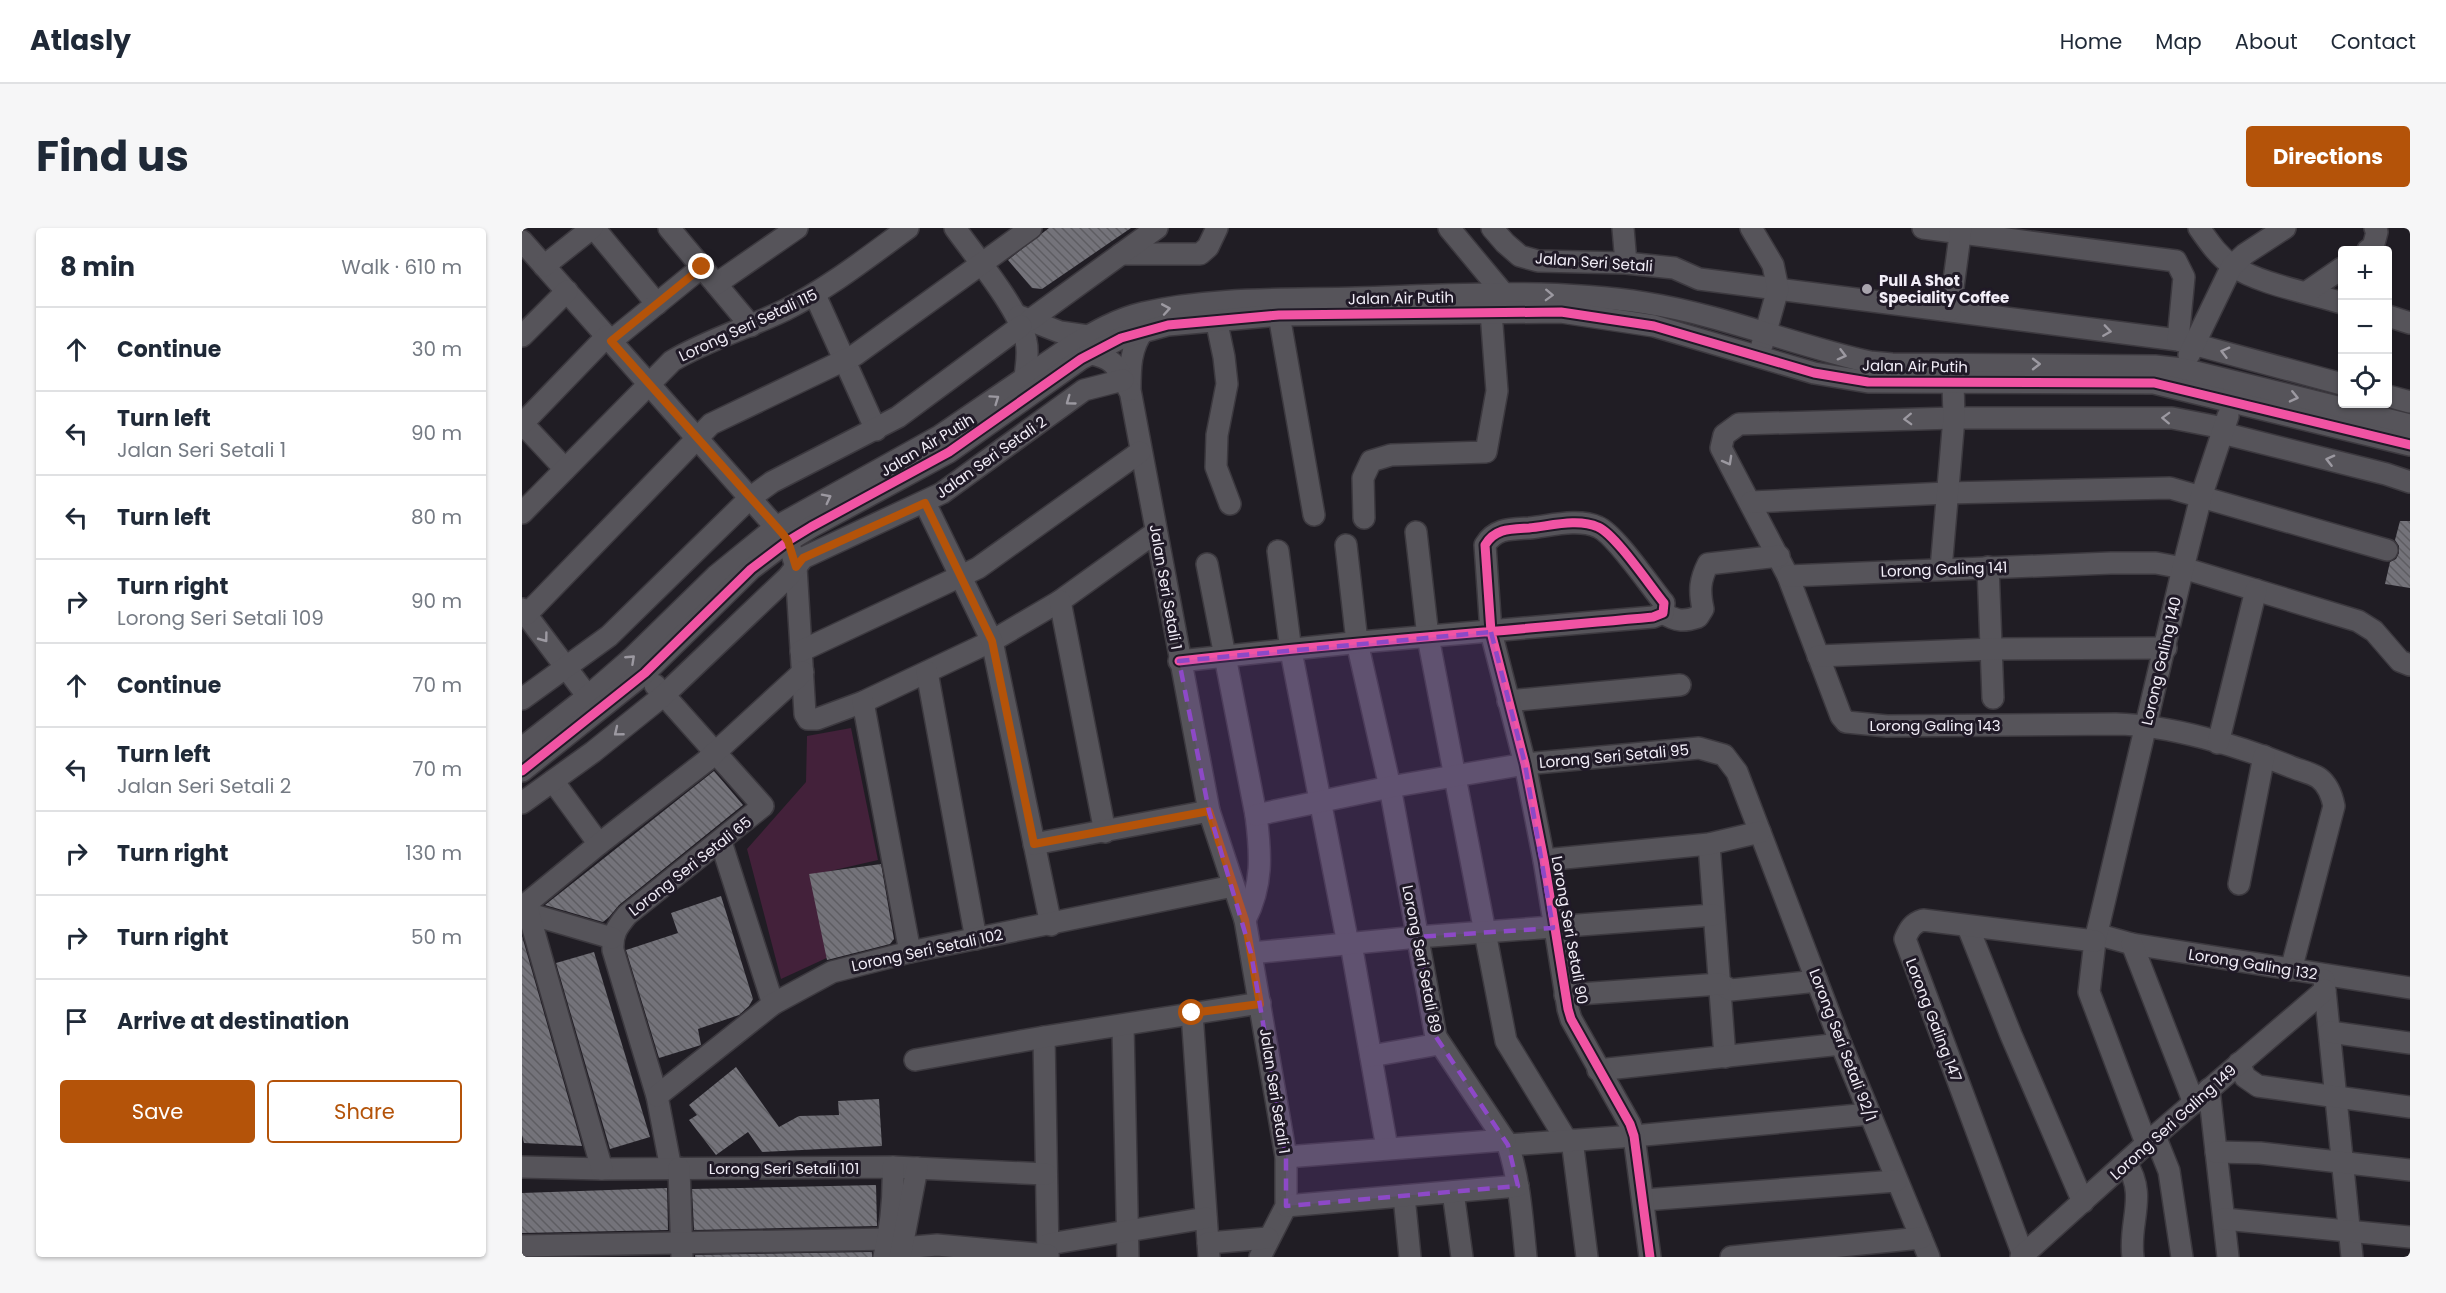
<!DOCTYPE html>
<html lang="en">
<head>
<meta charset="utf-8">
<style>
  :root { --surface:#fff; --page:#f6f6f7; --text:#1f2937; --muted:#747a83; --line:#e0e1e3; --accent:#b45309 }
  body { margin:0; font-family:Poppins,sans-serif; background:var(--page); color:var(--text) }
  .controls { position:absolute; right:18px; top:18px; display:grid; overflow:hidden; border-radius:6px; box-shadow:0 2px 4px #0004 }
  .controls button { width:54px; height:54px; display:grid; place-items:center; padding:0; border:0; border-bottom:2px solid var(--line); background:var(--surface); color:var(--text); font:30px sans-serif }
  .stop { position:absolute; width:18px; height:18px; margin:-14px; border:4px solid #b45309; border-radius:50%; background:#fff }
  .stop.end { background:#b45309; border-color:#fff; box-shadow:0 2px 6px #0008 }
  .list { margin:0; padding:0; list-style:none }
  h2 { display:flex; justify-content:space-between; align-items:center; height:78px; margin:0; padding:0 24px; font-size:26px }
  h2 small { font-size:20px; font-weight:400; color:var(--muted) }
  .list li { display:grid; grid-template-columns:39px 1fr auto; gap:18px; align-items:center; box-sizing:border-box; height:84px; padding:0 24px; border-top:2px solid var(--line) }
  .list b { display:block; font-size:22px; white-space:nowrap }
  .list p { margin:0; font-size:20px; white-space:nowrap; color:var(--muted) }
  .list em { font-size:20px; font-style:normal; color:var(--muted) }
  .actions { display:flex; gap:12px; padding:18px 24px }
  .actions a { flex:1; padding:14px 0; border:2px solid var(--accent); border-radius:6px; text-align:center; font-size:21px; color:var(--accent) }
  .actions .main { background:var(--accent); color:#fff }
  .icon { flex:none; width:33px; height:33px; fill:none; stroke:currentColor; stroke-width:2; stroke-linecap:round; stroke-linejoin:round }
  .map { position:relative; flex:none; width:1888px; height:1029px; overflow:hidden; border-radius:6px }
  header { display:flex; align-items:center; gap:36px; box-sizing:border-box; height:84px; padding:0 30px; background:var(--surface); border-bottom:2px solid var(--line) }
  header strong { font-size:28px }
  nav { display:flex; gap:33px; margin-inline-start:auto; font-size:21px }
  .intro { display:flex; align-items:center; justify-content:space-between; box-sizing:border-box; height:144px; padding:0 36px }
  h1 { margin:0; font-size:42px }
  .button { padding:15px 27px; border-radius:6px; background:var(--accent); color:#fff; font-size:21px; font-weight:700 }
  main { display:flex; gap:36px; padding:0 36px }
  aside { flex:1; background:var(--surface); border-radius:6px; box-shadow:0 2px 4px #0004 }
  .map>svg:first-child { display:block }
  .green { fill:#43213a }
  .building { fill:url(#building-back-hatch) }
  .lines { fill:none; stroke-linecap:round; stroke-linejoin:round }
  .minor-casing { stroke:#3c393f; stroke-width:24 }
  .minor { stroke:#56545a; stroke-width:21 }
  .cycleway-casing { stroke:#201a27; stroke-width:13 }
  .cycleway { stroke:#f153a3; stroke-width:9 }
  .oneway { stroke:#9c99a1 }
  .route { stroke:#b45309; stroke-width:8 }
  .marked { fill:#8d49c7; fill-opacity:0.2; stroke:#8d49c7; stroke-width:4.5; stroke-dasharray:12 8; stroke-linejoin:round }
  .poi-dot { fill:#a8a4ad; stroke:#201a27; stroke-width:2 }
  .labels { text-anchor:middle; dominant-baseline:central; stroke-width:6; stroke-linejoin:round; paint-order:stroke }
  .street-label { font-size:15px; fill:#f1edf7; stroke:#201a27 }
  .poi-label { font-size:15px; font-weight:bold; fill:#f1edf7; stroke:#201a27; text-anchor:start }
</style>
</head>
<body>
<header>
<strong>Atlasly</strong>
<nav><a>Home</a><a>Map</a><a>About</a><a>Contact</a></nav>
</header>
<div class="intro"><h1>Find us</h1><a class="button">Directions</a></div>
<main>
<aside>
<h2>8 min<small>Walk · 610 m</small></h2>
<ul class="list">
<li><svg class="icon" aria-label="ahead" viewBox="0 0 24 24"><path d="M12 20V5M6 11l6-6 6 6"/></svg><div><b>Continue</b></div><em>30 m</em></li>
<li><svg class="icon" aria-label="left" viewBox="0 0 24 24"><path d="M17 20v-9H6M10 6l-5 5 5 5"/></svg><div><b>Turn left</b><p>Jalan Seri Setali 1</p></div><em>90 m</em></li>
<li><svg class="icon" aria-label="left" viewBox="0 0 24 24"><path d="M17 20v-9H6M10 6l-5 5 5 5"/></svg><div><b>Turn left</b></div><em>80 m</em></li>
<li><svg class="icon" aria-label="right" viewBox="0 0 24 24"><path d="M7 20v-9h11M14 6l5 5-5 5"/></svg><div><b>Turn right</b><p>Lorong Seri Setali 109</p></div><em>90 m</em></li>
<li><svg class="icon" aria-label="ahead" viewBox="0 0 24 24"><path d="M12 20V5M6 11l6-6 6 6"/></svg><div><b>Continue</b></div><em>70 m</em></li>
<li><svg class="icon" aria-label="left" viewBox="0 0 24 24"><path d="M17 20v-9H6M10 6l-5 5 5 5"/></svg><div><b>Turn left</b><p>Jalan Seri Setali 2</p></div><em>70 m</em></li>
<li><svg class="icon" aria-label="right" viewBox="0 0 24 24"><path d="M7 20v-9h11M14 6l5 5-5 5"/></svg><div><b>Turn right</b></div><em>130 m</em></li>
<li><svg class="icon" aria-label="right" viewBox="0 0 24 24"><path d="M7 20v-9h11M14 6l5 5-5 5"/></svg><div><b>Turn right</b></div><em>50 m</em></li>
<li><svg class="icon" aria-label="arrive" viewBox="0 0 24 24"><path d="M6 21V4h12l-3 4 3 4H6"/></svg><div><b>Arrive at destination</b></div></li>
</ul>
<div class="actions"><a class="main">Save</a><a>Share</a></div>
</aside>
<div class="map">
<svg width="1888" height="1029" viewBox="0 0 1888 1029">
  <defs>
    <pattern id="building-back-hatch" width="6" height="6" patternUnits="userSpaceOnUse" patternTransform="scale(1.5)"><rect width="6" height="6" fill="#74737a"/><path d="M-1 5l2 2M0 0l6 6M5-1l2 2" fill="none" stroke="#5e5d62"/></pattern>
  </defs>
  <rect width="100%" height="100%" fill="#201d24"/>
  <path class="green" d="M329,500l27,132 -65,15 18,81 -50,23 -34,-130 59,-67 1,-46z"/>
  <g class="building">
    <path d="M527,0h82l-89,61 -10,-1 -24,-28z"/>
    <path d="M1878,293h10v67l-25,-4 5,-22 6,-3 3,-6v-7l-4,-6z"/>
    <path d="M192,543l29,34 -124,100 -10,12 -6,5 -58,-17z"/>
    <path d="M359,636l13,75 -4,5 -63,16 -18,-86z"/>
    <path d="M199,668l32,103 -4,7 -10,9 -41,14 3,16 -42,13 -33,-108 52,-17 -7,-20z"/>
    <path d="M0,708l60,210 -58,-3 -2,-8z"/>
    <path d="M72,724l56,185 -40,12 -54,-186z"/>
    <path d="M214,839l43,60 20,-11 40,-1 -1,-14 41,-2 3,47 -120,6 -14,-20 -32,23 -27,-35 8,-5 -8,-10z"/>
    <path d="M354,957l1,41 -183,4 -2,-41z"/>
    <path d="M145,960l1,42 -146,3v-40z"/>
    <path d="M350,1024v5h-177v-2z"/>
  </g>
  <g class="lines">
    <defs>
      <g id="minor">
        <path d="M72,0l63,76"/>
        <path d="M147,0l82,98"/>
        <path d="M433,0c20,28 65,82 71,113 3,12 0,25 -1,37"/>
        <path d="M927,0l54,65"/>
        <path d="M970,0l13,15 15,13 18,5 88,2 48,5 25,11 479,61 164,44"/>
        <path d="M1101,0l3,35"/>
        <path d="M1229,0l22,37 5,24 -16,56"/>
        <path d="M1401,0l253,33 8,16 -6,63"/>
        <path d="M1677,0c10,14 19,28 34,38 26,18 78,27 109,37"/>
        <path d="M0,13l266,300 8,26 9,147 3,5h9l46,-17 129,-61 68,-40 96,-69"/>
        <path d="M1846,22l5,-3 4,-15 -2,-4"/>
        <path d="M599,26h79l8,-7 9,-19"/>
        <path d="M22,38l48,-38"/>
        <path d="M194,56l81,-56"/>
        <path d="M1785,64l35,-24"/>
        <path d="M293,67l61,135"/>
        <path d="M1428,82l11,-82"/>
        <path d="M757,87l35,200"/>
        <path d="M497,88l41,16 28,4"/>
        <path d="M1866,88l22,7"/>
        <path d="M694,91l8,38 3,27 -10,51 -1,32 14,37"/>
        <path d="M508,92l127,-92"/>
        <path d="M622,102c-14,17 -14,39 -14,60l79,421 36,109 41,237v49l-26,51"/>
        <path d="M0,108l45,-45"/>
        <path d="M89,113l91,-74"/>
        <path d="M569,126c26,5 26,15 38,36"/>
        <path d="M1667,127l43,-89 13,-12 40,-26"/>
        <path d="M1866,168l22,6"/>
        <path d="M0,195l43,46"/>
        <path d="M0,196l85,-88"/>
        <path d="M1702,200l-52,-10h-218l-215,6 -15,11 -3,13 67,128 53,140 5,6 41,4 229,-2c54,1 123,22 173,42 9,4 23,7 30,12 9,7 13,18 15,28l-43,164"/>
        <path d="M1700,205l164,41 24,8"/>
        <path d="M1229,274l196,-9 223,-5 217,62"/>
        <path d="M403,275l67,138 59,284"/>
        <path d="M0,285l150,-152c35,-21 76,-33 113,-51 44,-22 83,-53 123,-82"/>
        <path d="M842,290l-1,-40 8,-17 20,-6 95,-3 11,-61 -6,-79"/>
        <path d="M894,304l12,105 78,404 61,100"/>
        <path d="M824,317l11,97 33,145 46,250 72,108c12,36 14,74 18,112"/>
        <path d="M756,323l13,100 57,293"/>
        <path d="M685,336l49,251c5,39 7,70 -11,105"/>
        <path d="M1466,339l5,131"/>
        <path d="M1419,341l13,-151 -1,-35"/>
        <path d="M1266,348l323,-13h45l27,5 175,53 16,10 26,30 10,4"/>
        <path d="M538,373l45,231"/>
        <path d="M0,381l73,97"/>
        <path d="M1141,385c13,8 20,9 35,4l5,-8c-4,-19 -3,-29 5,-45l71,-8"/>
        <path d="M5,386l184,-190 144,-69 176,-127"/>
        <path d="M279,423l177,-83 162,-116"/>
        <path d="M1296,428l175,-7 173,-1"/>
        <path d="M657,433l182,-19 292,-25 10,-4"/>
        <path d="M405,444l49,267"/>
        <path d="M133,457l108,121 -136,109c-10,12 -15,19 -14,35l44,146 14,73"/>
        <path d="M0,471l87,-63 141,-138 22,-16 126,-65 123,-91"/>
        <path d="M986,473l172,-16"/>
        <path d="M341,474l47,250"/>
        <path d="M1696,515l38,-153"/>
        <path d="M0,520l65,-51 45,-39 84,-82 60,-49 164,-91 133,-91c22,-13 44,-26 70,-32 69,-16 142,-13 213,-15 96,-3 194,-10 290,5 76,12 148,42 224,59l22,2 263,2 28,3 227,56"/>
        <path d="M0,543l123,-98 106,-104 37,-28 23,-14 138,-75 132,-93 40,-21 47,-13 111,-10 282,-3 93,14 160,47 54,9 286,1 256,62"/>
        <path d="M31,553l46,63"/>
        <path d="M0,575l71,-51 71,-57 124,-118 15,-19 139,-65 142,-103 39,-10"/>
        <path d="M734,587l134,-28 135,-23 174,-16 25,7 13,17 104,272 88,213"/>
        <path d="M199,614l52,162"/>
        <path d="M512,616l175,-33"/>
        <path d="M1187,616l16,213"/>
        <path d="M1022,632l165,-16 51,-12"/>
        <path d="M1717,656l25,-128"/>
        <path d="M8,686l82,24"/>
        <path d="M1446,699l43,108 72,167"/>
        <path d="M1574,706l36,10 278,44"/>
        <path d="M829,716l36,204"/>
        <path d="M1610,716l62,159"/>
        <path d="M729,725l167,-16 296,-22"/>
        <path d="M1802,752l28,277"/>
        <path d="M1198,756l11,6 86,-9"/>
        <path d="M1043,767l155,-11"/>
        <path d="M670,785l17,244"/>
        <path d="M601,798l5,231"/>
        <path d="M1808,804l80,11"/>
        <path d="M522,809l4,220"/>
        <path d="M849,828l68,-12"/>
        <path d="M393,832l129,-23 216,-34"/>
        <path d="M1717,835l6,14 13,9 152,21"/>
        <path d="M1076,842l243,-26"/>
        <path d="M1687,861l19,168"/>
        <path d="M135,868l116,-92 59,-32 78,-20 323,-66"/>
        <path d="M1633,908l14,35 13,86"/>
        <path d="M1050,912l15,117"/>
        <path d="M1624,915l-57,-151 6,-51 88,-373 18,-71 27,-81"/>
        <path d="M986,917l126,-9 235,-22"/>
        <path d="M1694,924l44,1 150,17"/>
        <path d="M764,929l219,-17"/>
        <path d="M1604,935c22,32 2,60 7,94"/>
        <path d="M0,939l80,2 291,-2 153,7"/>
        <path d="M157,940l3,89"/>
        <path d="M80,941l-76,-265 73,-60 107,-83 97,-89"/>
        <path d="M931,964l9,65"/>
        <path d="M882,968l6,61"/>
        <path d="M1122,972l252,-19"/>
        <path d="M764,978l232,-20"/>
        <path d="M1702,991l186,18"/>
        <path d="M686,1015l60,-5"/>
        <path d="M527,1016l157,-26"/>
        <path d="M0,1018l366,-7"/>
        <path d="M380,1020l35,-3 111,10"/>
        <path d="M1501,1027l-118,-316c4,-10 8,-16 18,-19l172,21"/>
        <path d="M362,1029c7,-30 10,-60 9,-90"/>
        <path d="M378,1029l17,-89"/>
        <path d="M1128,1029l-16,-121 -4,-12 -59,-105 -3,-10 -24,-149 -19,-96 -34,-132 -6,-87c10,-17 26,-16 44,-17 21,-2 49,-10 69,-1 17,7 52,59 66,76l-1,10"/>
        <path d="M1209,1029l190,-19"/>
        <path d="M1499,1029l134,-121 170,-146"/>
      </g>
    </defs>
    <use href="#minor" class="minor-casing"/>
    <use href="#minor" class="minor"/>
    <defs>
      <g id="cycleway">
        <path d="M657,433c158,-18 316,-29 474,-44l10,-4 1,-10c-14,-17 -49,-69 -66,-76 -20,-9 -48,-1 -69,1 -18,1 -34,0 -44,17l6,87 34,132 19,96 24,149 3,10 59,105 4,12 16,121"/>
        <path d="M0,543l123,-98 106,-104 37,-28 23,-14 138,-75 132,-93 40,-21 47,-13 111,-10 282,-3 93,14 160,47 54,9 286,1 256,62"/>
      </g>
    </defs>
    <use href="#cycleway" class="cycleway-casing"/>
    <use href="#cycleway" class="cycleway"/>
  </g>
  <defs><path id="oneway-chevron" d="M-2-3.5L2.5 0L-2 3.5" fill="none" stroke-width="1.6" stroke-linecap="round" stroke-linejoin="round" transform="scale(1.5)"/></defs>
  <g class="oneway">
    <use href="#oneway-chevron" transform="translate(1027 67) rotate(2)"/>
    <use href="#oneway-chevron" transform="translate(644 81) rotate(-10)"/>
    <use href="#oneway-chevron" transform="translate(1585 103) rotate(8)"/>
    <use href="#oneway-chevron" transform="translate(1703 124) rotate(-165)"/>
    <use href="#oneway-chevron" transform="translate(1320 127) rotate(15)"/>
    <use href="#oneway-chevron" transform="translate(1514 136)"/>
    <use href="#oneway-chevron" transform="translate(1772 169) rotate(13)"/>
    <use href="#oneway-chevron" transform="translate(473 171) rotate(-35)"/>
    <use href="#oneway-chevron" transform="translate(548 173) rotate(144)"/>
    <use href="#oneway-chevron" transform="translate(1644 190) rotate(-178)"/>
    <use href="#oneway-chevron" transform="translate(1386 191) rotate(178)"/>
    <use href="#oneway-chevron" transform="translate(1808 232) rotate(-166)"/>
    <use href="#oneway-chevron" transform="translate(1206 233) rotate(61)"/>
    <use href="#oneway-chevron" transform="translate(305 270) rotate(-27)"/>
    <use href="#oneway-chevron" transform="translate(22 410) rotate(53)"/>
    <use href="#oneway-chevron" transform="translate(109 431) rotate(-43)"/>
    <use href="#oneway-chevron" transform="translate(96 504) rotate(141)"/>
  </g>
  <g class="lines">
    <path class="route" d="M180,39l-91,74 171,192 6,8 8,26 7,-9 122,-55 67,138 42,203 175,-33 36,109 15,84 -68,9"/>
  </g>
  <path class="marked" d="M969,404l34,132 28,164 -135,9 18,100 72,108 10,41 -232,20v-49l-35,-204 -42,-142 -30,-150z"/>
  <circle class="poi-dot" cx="1345" cy="61" r="6"/>
  <g class="labels">
    <g class="street-label">
      <text transform="translate(1072 34) rotate(4)">Jalan Seri Setali</text>
      <text transform="translate(879 70) rotate(-1)">Jalan Air Putih</text>
      <text transform="translate(226 97) rotate(-25)">Lorong Seri Setali 115</text>
      <text transform="translate(1393 138) rotate(1)">Jalan Air Putih</text>
      <text transform="translate(405 217) rotate(-31)">Jalan Air Putih</text>
      <text transform="translate(469 229) rotate(-35)">Jalan Seri Setali 2</text>
      <text transform="translate(1422 341) rotate(-2)">Lorong Galing 141</text>
      <text transform="translate(644 359) rotate(80)">Jalan Seri Setali 1</text>
      <text transform="translate(1639 433) rotate(-77)">Lorong Galing 140</text>
      <text x="1413" y="497">Lorong Galing 143</text>
      <text transform="translate(1092 528) rotate(-5)">Lorong Seri Setali 95</text>
      <text transform="translate(168 638) rotate(-38)">Lorong Seri Setali 65</text>
      <text transform="translate(1048 702) rotate(80)">Lorong Seri Setali 90</text>
      <text transform="translate(405 722) rotate(-12)">Lorong Seri Setali 102</text>
      <text transform="translate(900 731) rotate(79)">Lorong Seri Setali 89</text>
      <text transform="translate(1731 736) rotate(9)">Lorong Galing 132</text>
      <text transform="translate(1412 792) rotate(69)">Lorong Galing 147</text>
      <text transform="translate(1321 817) rotate(69)">Lorong Seri Setali 92/1</text>
      <text transform="translate(753 863) rotate(81)">Jalan Seri Setali 1</text>
      <text transform="translate(1651 894) rotate(-42)">Lorong Seri Galing 149</text>
      <text x="262" y="940">Lorong Seri Setali 101</text>
    </g>
    <g class="poi-label">
      <text x="1357" y="52">Pull A Shot<tspan x="1357" dy="17">Speciality Coffee</tspan></text>
    </g>
  </g>
</svg>
<div class="controls">
<button>+</button>
<button>−</button>
<button><svg class="icon" aria-label="locate" viewBox="0 0 24 24"><circle cx="12" cy="12" r="6"/><path d="M12 2v4M12 18v4M2 12h4M18 12h4"/></svg></button>
</div>
<div class="stop" style="left:670px;top:785px"></div>
<div class="stop end" style="left:180px;top:39px"></div>
</div>
</main>
</body>
</html>
